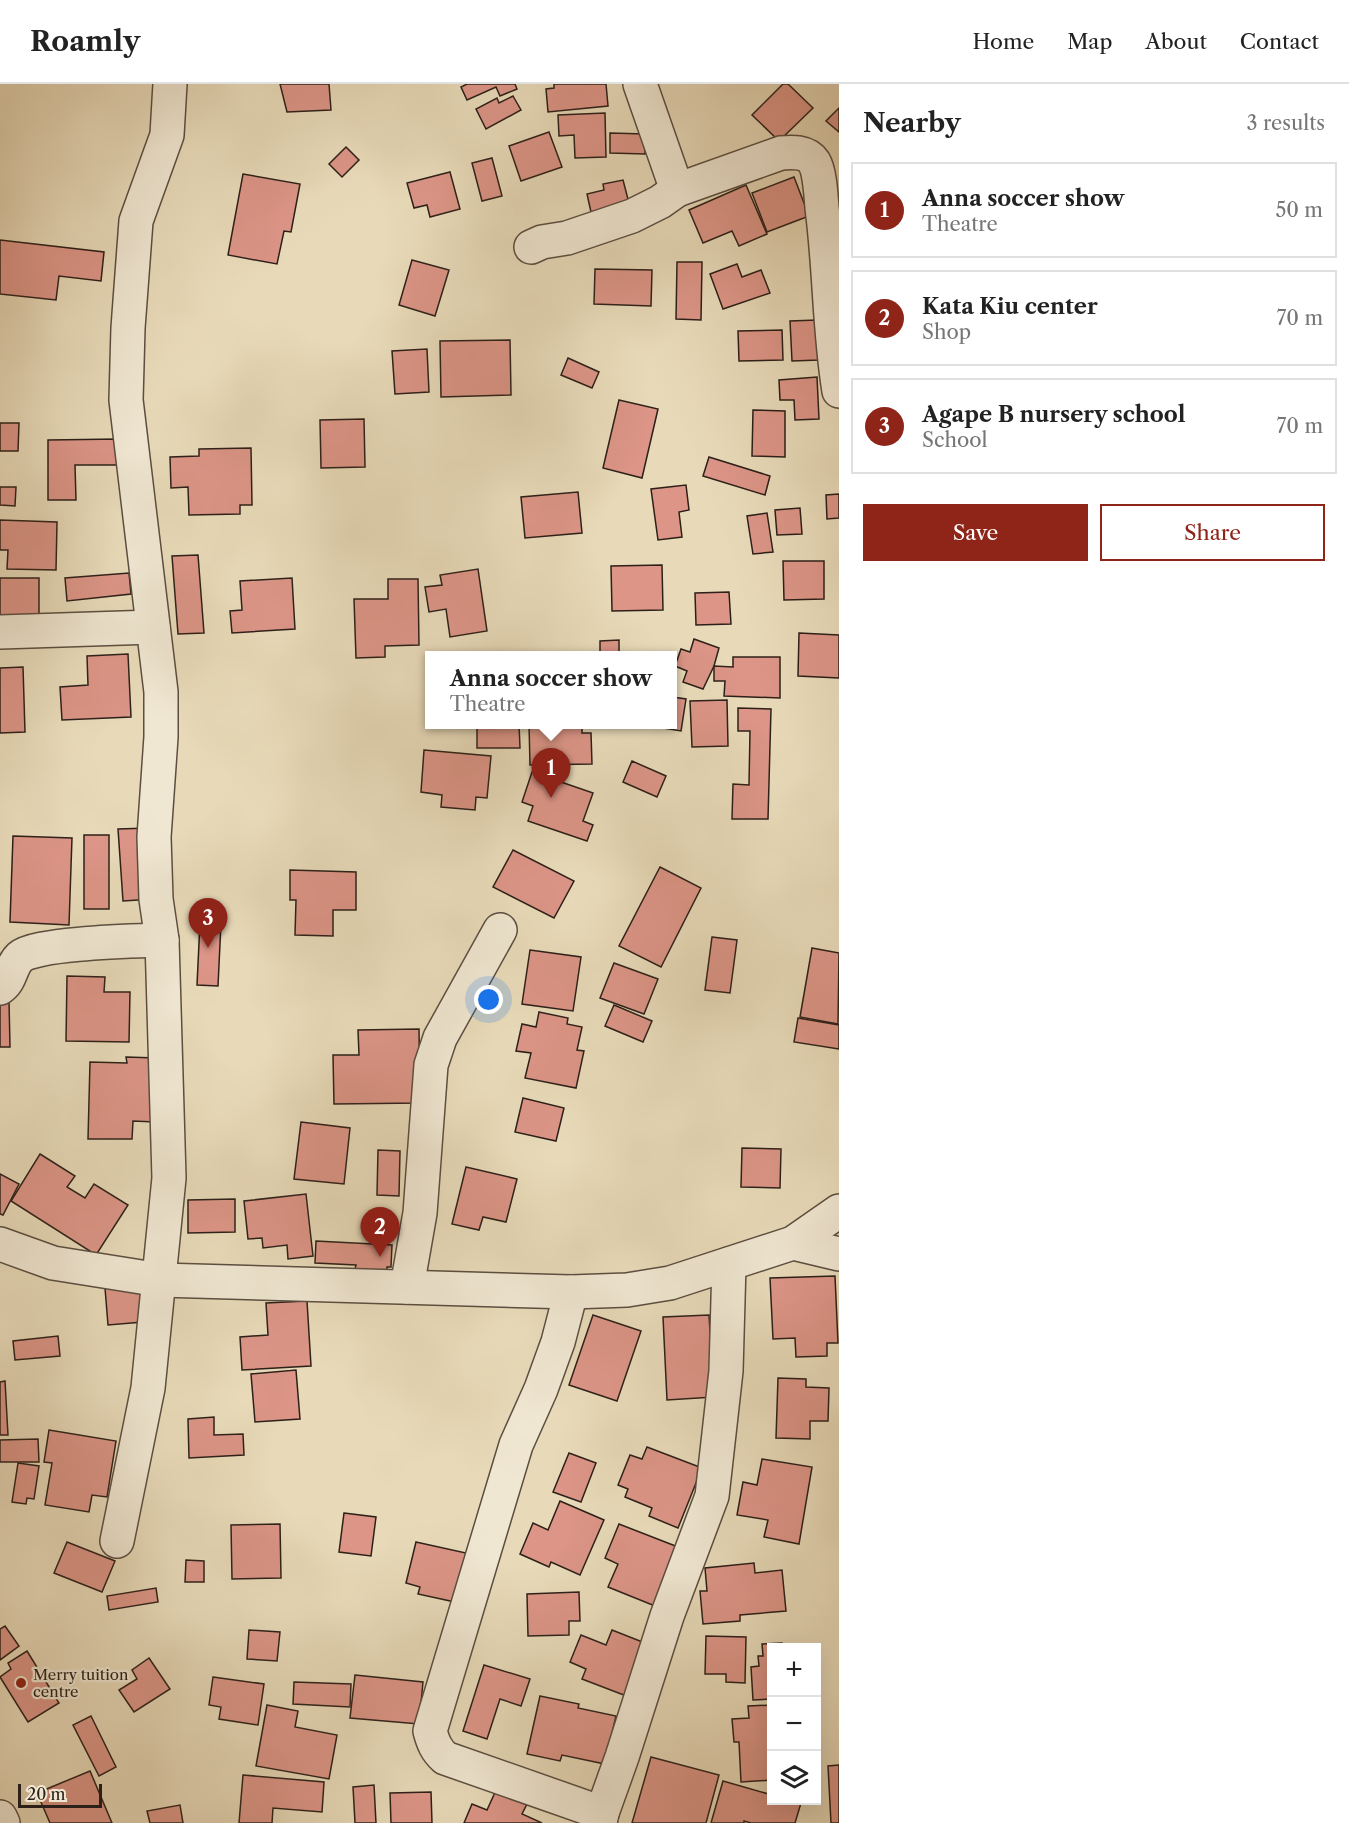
<!DOCTYPE html>
<html lang="en">
<head>
<meta charset="utf-8">
<style>
  :root { --surface:#fff; --page:#f2f2f2; --text:#222; --muted:#767676; --line:#e0e0e0; --accent:#8f2418 }
  body { margin:0; font-family:"Libre Caslon Text",serif; background:var(--page); color:var(--text) }
  .controls { position:absolute; right:18px; bottom:18px; display:grid; overflow:hidden; border-radius:0px; box-shadow:0 6px 24px #0002 }
  .controls button { width:54px; height:54px; display:grid; place-items:center; padding:0; border:0; border-bottom:2px solid var(--line); background:var(--surface); color:var(--text); font:30px sans-serif }
  .scale { position:absolute; left:18px; bottom:15px; width:84px; box-sizing:border-box; padding-left:6px; border:3px solid #2c2019; border-top:0; font-size:16px; line-height:21px; white-space:nowrap; color:#2c2019; -webkit-text-stroke:4px #f0e7d2; paint-order:stroke }
  .you { position:absolute; left:489px; top:916px; width:21px; height:21px; margin:-15px; border:4px solid #fff; border-radius:50%; background:#1a73e8; box-shadow:0 0 0 9px #1a73e833 }
  .badge { display:grid; place-items:center; width:39px; height:39px; border-radius:50%; background:var(--accent); color:#fff; font-size:20px; font-weight:700 }
  .pin { position:absolute; translate:-50% -50px; filter:drop-shadow(0 2px 3px #0008) }
  .pin::after { content:''; position:absolute; top:32px; width:21px; height:18px; background:inherit; clip-path:polygon(0 0,100% 0,50% 100%) }
  .popup { position:absolute; left:425px; top:567px; width:252px; height:78px; box-sizing:border-box; display:grid; place-content:center; border-radius:0px; background:var(--surface); filter:drop-shadow(0 2px 4px #0005); font-size:20px; white-space:nowrap; color:var(--muted) }
  .popup b { font-size:22px; color:var(--text) }
  .popup::after { content:''; position:absolute; left:50%; top:100%; margin-left:-12px; border:12px solid transparent; border-top-color:var(--surface) }
  .list { margin:0; padding:0; list-style:none }
  h2 { display:flex; justify-content:space-between; align-items:center; height:78px; margin:0; padding:0 24px; font-size:26px }
  h2 small { font-size:20px; font-weight:400; color:var(--muted) }
  .list li { display:grid; grid-template-columns:39px 1fr auto; gap:18px; align-items:center; box-sizing:border-box; height:96px; margin:0 12px 12px; padding:0 12px; border:2px solid var(--line); border-radius:0px }
  .list b { display:block; font-size:22px; white-space:nowrap }
  .list p { margin:0; font-size:20px; white-space:nowrap; color:var(--muted) }
  .list em { font-size:20px; font-style:normal; color:var(--muted) }
  .actions { display:flex; gap:12px; padding:18px 24px }
  .actions a { flex:1; padding:14px 0; border:2px solid var(--accent); border-radius:0px; text-align:center; font-size:21px; color:var(--accent) }
  .actions .main { background:var(--accent); color:#fff }
  .icon { flex:none; width:33px; height:33px; fill:none; stroke:currentColor; stroke-width:2; stroke-linecap:round; stroke-linejoin:round }
  .map { position:relative; flex:none; width:839px; height:1739px; overflow:hidden }
  header { display:flex; align-items:center; gap:36px; box-sizing:border-box; height:84px; padding:0 30px; background:var(--surface); border-bottom:2px solid var(--line) }
  header strong { font-size:28px }
  nav { display:flex; gap:33px; margin-inline-start:auto; font-size:21px }
  main { display:flex }
  aside { flex:1; background:var(--surface) }
  .map>svg:first-child { display:block }
  .building { fill:#dc9587; stroke:#2c2019; stroke-width:1.5 }
  .lines { fill:none; stroke-linecap:round; stroke-linejoin:round }
  .minor-casing { stroke:#5b4e41; stroke-width:36 }
  .minor { stroke:#f0e7d2; stroke-width:33 }
  .poi-dot { fill:#8f2418; stroke:#f0e7d2; stroke-width:2 }
  .labels { text-anchor:middle; dominant-baseline:central; stroke-width:4.5; stroke-linejoin:round; paint-order:stroke }
  .poi-label { font-size:15px; fill:#2c2019; stroke:#f0e7d2; text-anchor:start }
</style>
</head>
<body>
<header>
<strong>Roamly</strong>
<nav><a>Home</a><a>Map</a><a>About</a><a>Contact</a></nav>
</header>
<main>
<div class="map">
<svg width="839" height="1739" viewBox="0 0 839 1739">
  <rect width="100%" height="100%" fill="#e8dab9"/>
  <filter id="stains"><feTurbulence type="fractalNoise" baseFrequency=".00333" numOctaves="4"/><feColorMatrix values="0 0 0 0 .2 0 0 0 0 .09 0 0 0 0 .02 0 0 0 .5 -.17"/></filter>
  <radialGradient id="worn" r=".72"><stop offset=".6" stop-color="#630" stop-opacity="0"/><stop offset="1" stop-color="#630" stop-opacity=".3"/></radialGradient>
  <g class="building">
    <path d="M280,0h49l2,26 -44,2z"/>
    <path d="M467,0h48l2,5 -17,7 -4,-9 -29,13 -6,-13z"/>
    <path d="M554,0h52l2,22 -60,6 -2,-23 8,-1z"/>
    <path d="M783,0h5l25,24 -34,33 -27,-26z"/>
    <path d="M513,12l8,14 -35,19 -10,-20 21,-11 2,5z"/>
    <path d="M839,24v24l-13,-11z"/>
    <path d="M605,29l1,44 -31,1 -1,-23 -15,1 -1,-21z"/>
    <path d="M549,48l13,35 -41,14 -12,-35z"/>
    <path d="M610,49l35,1v20l-35,-1z"/>
    <path d="M346,63l13,13 -17,17 -13,-13z"/>
    <path d="M492,74l10,38 -20,5 -10,-38z"/>
    <path d="M450,88l10,37 -30,8 -3,-12 -13,3 -7,-25z"/>
    <path d="M243,90l57,10 -9,48 -7,-1 -7,33 -49,-9z"/>
    <path d="M794,93l15,39 -42,16 -15,-39z"/>
    <path d="M623,96l6,23 -38,9 -4,-18 17,-4 -1,-6z"/>
    <path d="M746,101l21,49 -28,12 -7,-15 -29,12 -14,-33z"/>
    <path d="M0,156l104,12 -3,29 -42,-5 -3,24 -56,-6z"/>
    <path d="M412,176l37,10 -14,46 -36,-11z"/>
    <path d="M677,178h25l-1,58 -25,-1z"/>
    <path d="M737,180l5,13 19,-7 9,23 -47,16 -13,-35z"/>
    <path d="M595,185l57,1 -1,36 -57,-2z"/>
    <path d="M817,236l2,40 -27,1 -2,-40z"/>
    <path d="M782,246l1,30 -44,1 -1,-30z"/>
    <path d="M510,256l1,55 -70,2 -1,-56z"/>
    <path d="M427,265l2,43 -34,2 -3,-43z"/>
    <path d="M568,274l31,14 -7,16 -31,-13z"/>
    <path d="M817,293l2,42 -24,1 -1,-20h-14l-1,-20z"/>
    <path d="M619,316l39,9 -16,69 -39,-10z"/>
    <path d="M753,326l32,1v46l-33,-1z"/>
    <path d="M364,335l1,48 -44,1 -1,-48z"/>
    <path d="M0,339h19l-1,28h-18z"/>
    <path d="M119,355v26h-44l1,35h-28v-60z"/>
    <path d="M251,364l1,57h-12v9l-51,1 -1,-28 -17,1 -1,-31 29,-1v-7z"/>
    <path d="M709,373l61,19 -5,19 -62,-19z"/>
    <path d="M686,401l3,25 -10,2 3,25 -24,3 -7,-51z"/>
    <path d="M0,403h16l-1,19 -15,-1z"/>
    <path d="M578,408l4,41 -57,5 -4,-41z"/>
    <path d="M839,410v24l-12,1 -1,-24z"/>
    <path d="M800,424l2,26 -25,1 -2,-25z"/>
    <path d="M767,429l6,39 -20,2 -6,-38z"/>
    <path d="M0,436l57,2 -1,48 -49,-1 1,-19h-8z"/>
    <path d="M198,471l6,78 -26,1 -6,-78z"/>
    <path d="M783,477h41v38l-40,1z"/>
    <path d="M662,481l1,45 -51,1 -1,-45z"/>
    <path d="M478,485l9,62 -37,6 -4,-28 -17,3 -4,-25 17,-2 -2,-10z"/>
    <path d="M129,489l2,21 -64,7 -2,-23z"/>
    <rect x="0" y="494" width="39" height="43"/>
    <path d="M292,494l3,51 -63,4 -2,-22 12,-1 -2,-29z"/>
    <path d="M388,495h30l1,66 -34,1v11l-29,1 -2,-59h34z"/>
    <path d="M729,508l2,32 -35,1 -1,-32z"/>
    <path d="M799,549l40,2v43l-41,-2z"/>
    <path d="M694,555l25,9 -5,18 -11,23 -20,-7 4,-11 -12,-5 6,-17 9,3z"/>
    <path d="M619,556v16h-19v-15z"/>
    <path d="M128,570l3,63 -69,3 -2,-33 28,-2 -1,-29z"/>
    <path d="M733,573h47v41l-56,-2 1,-15h-11v-15l19,1z"/>
    <path d="M23,583l2,65 -25,1v-65z"/>
    <path d="M672,613l14,2 -5,32 -30,-5 21,-2z"/>
    <path d="M727,616l1,46 -36,1 -2,-46z"/>
    <path d="M738,624l33,1 -3,110h-36l1,-35 16,1 1,-54h-12z"/>
    <path d="M477,640h42l1,24h-43z"/>
    <path d="M529,640h53v9h9l1,31 -62,1z"/>
    <path d="M424,666l67,6 -4,42 -11,-1 -1,13 -34,-3 1,-12 -21,-3z"/>
    <path d="M632,677l34,15 -9,21 -34,-15z"/>
    <path d="M532,688l61,21 -10,28 10,4 -6,16 -59,-20 5,-15 -11,-4z"/>
    <path d="M149,744l4,71 -30,2 -5,-72z"/>
    <rect x="84" y="751" width="25" height="74"/>
    <path d="M13,752l59,2 -3,87 -59,-3z"/>
    <path d="M513,766l61,31 -20,37 -61,-31z"/>
    <path d="M660,783l41,21 -40,79 -42,-21z"/>
    <path d="M290,786l66,2v38h-23v26l-38,-1 1,-35h-6z"/>
    <path d="M200,838l21,1 -3,63 -21,-1z"/>
    <path d="M712,853l25,3 -7,53 -25,-3z"/>
    <path d="M812,864l27,5 -1,71 -38,-7z"/>
    <path d="M530,866l51,7 -8,54 -51,-7z"/>
    <path d="M614,879l44,16 -14,35 -44,-16z"/>
    <path d="M67,892l38,1 -1,15h26l-1,50 -63,-1z"/>
    <path d="M0,916h9l1,47h-10z"/>
    <path d="M614,921l38,16 -9,21 -38,-16z"/>
    <path d="M539,928l29,6 -1,6 15,3 -5,23 7,1 -8,37 -51,-10 6,-25 -15,-2 6,-27 14,3z"/>
    <path d="M798,934l41,7v24l-45,-7z"/>
    <path d="M419,945l1,74 -86,1 -1,-49h26l-1,-25z"/>
    <path d="M126,973l30,1 -1,64 -22,-1 -1,18h-44l2,-77 37,1z"/>
    <path d="M523,1014l41,10 -8,33 -41,-9z"/>
    <path d="M301,1038l49,6 -6,56 -50,-5z"/>
    <path d="M742,1064l39,1 -1,39 -39,-1z"/>
    <path d="M378,1066l22,1 -1,45 -22,-1z"/>
    <path d="M40,1070l35,22 -8,11 18,11 9,-14 34,21 -32,50 -85,-54z"/>
    <path d="M466,1083l51,12 -11,43 -23,-5 -4,13 -27,-6z"/>
    <path d="M0,1090l19,10 -16,31 -3,-1z"/>
    <path d="M306,1110l7,62 -25,3 -1,-14 -24,3 -1,-10 -14,1 -4,-38z"/>
    <path d="M235,1115v33l-47,1v-33z"/>
    <path d="M316,1157l76,4 -1,22h-4v4l-32,-2 1,-4 -41,-2z"/>
    <path d="M835,1192l3,67h-11v13l-31,1 -1,-19 -22,1 -3,-61z"/>
    <path d="M141,1202l2,36 -35,3 -3,-37z"/>
    <path d="M307,1217l4,65 -69,4 -2,-33 28,-2 -2,-32z"/>
    <path d="M593,1231l48,16 -24,70 -48,-16z"/>
    <path d="M709,1231l5,82 -47,3 -4,-83z"/>
    <path d="M58,1252l2,20 -45,4 -2,-19z"/>
    <path d="M296,1286l4,49 -45,3 -4,-48z"/>
    <path d="M778,1294l28,1v8l23,1 -1,33h-18v18l-34,-1z"/>
    <path d="M5,1297l3,54h-8v-53z"/>
    <path d="M214,1333v18l29,-1 1,21 -55,3 -1,-39z"/>
    <path d="M49,1346l67,11 -9,56 -15,-2 -3,17 -44,-7 7,-42 -8,-1z"/>
    <path d="M38,1355l1,23h-39v-22z"/>
    <path d="M647,1363l55,21 -24,60 -29,-12 3,-8 -27,-11 3,-8 -10,-4 12,-30 12,4z"/>
    <path d="M569,1369l27,10 -15,39 -28,-10z"/>
    <path d="M762,1375l50,8 -13,77 -35,-7 4,-17 -31,-5 6,-33 14,3z"/>
    <path d="M18,1379l21,3 -5,33 -7,-1 -1,6 -14,-2z"/>
    <path d="M560,1417l44,19 -24,55 -29,-13 -2,5 -29,-13 13,-31 15,7z"/>
    <path d="M344,1429l32,4 -5,39 -32,-4z"/>
    <path d="M280,1440l1,54 -49,1 -1,-54z"/>
    <path d="M619,1440l59,23 -23,59 -47,-19 10,-23 -13,-6z"/>
    <path d="M67,1458l48,19 -13,31 -48,-19z"/>
    <path d="M416,1458l50,11 -11,49 -37,-8 2,-7 -14,-4z"/>
    <path d="M186,1476l18,1v21h-19z"/>
    <path d="M754,1479l1,10 27,-3 4,41 -46,4v6l-37,3 -3,-33h7l-2,-23z"/>
    <path d="M156,1504l2,14 -49,8 -2,-14z"/>
    <path d="M579,1508l1,29h-11v14l-41,1 -1,-42z"/>
    <path d="M5,1542l14,20 -19,14v-31z"/>
    <path d="M249,1546l31,2 -3,29 -30,-2z"/>
    <path d="M612,1546l38,15 -21,52 -47,-18 4,-10 -16,-7 11,-27 25,10z"/>
    <path d="M706,1552l40,1 -1,46 -19,-1v-8h-21z"/>
    <path d="M782,1559v5h-10v51l-19,1 -2,-33 8,-1 -1,-10h5l-1,-12z"/>
    <path d="M27,1567l32,52 -31,19 -28,-45 11,-8 -3,-6z"/>
    <path d="M149,1574l21,31 -36,23 -15,-22 18,-11 -5,-9z"/>
    <path d="M484,1581l46,14 -9,27 -21,-7 -13,40 -24,-8z"/>
    <path d="M355,1591l68,7 -4,42 -69,-6z"/>
    <path d="M213,1593l51,7 -6,41 -39,-6 2,-12 -12,-2z"/>
    <path d="M294,1598l57,2 -1,23 -57,-3z"/>
    <path d="M540,1612l39,8 -1,4 38,8 -11,48 -43,-9 -2,6 -33,-7z"/>
    <path d="M267,1621l31,6 -3,16 42,8 -8,44 -73,-13z"/>
    <path d="M772,1621v75l-31,2 -2,-40h-5l-2,-23 17,-1 -1,-12z"/>
    <path d="M91,1632l25,51 -17,9 -26,-51z"/>
    <path d="M651,1673l68,18 -13,48h-74z"/>
    <path d="M839,1681v58h-8l-3,-57z"/>
    <path d="M90,1687l22,52h-62l-13,-30z"/>
    <path d="M243,1691l81,7 -2,30 -49,-4 -1,15h-33z"/>
    <path d="M723,1697l49,14v5h21l8,3 -6,20h-44l-7,-2v2h-33z"/>
    <path d="M374,1701l2,38h-21l-2,-36z"/>
    <path d="M497,1704l31,14 -6,12 20,9h-78l8,-19 15,6z"/>
    <path d="M431,1708l1,31h-41l-1,-30z"/>
    <path d="M180,1721l3,18h-33l-3,-12z"/>
  </g>
  <g class="lines">
    <defs>
      <g id="minor">
        <path d="M640,0l37,106"/>
        <path d="M531,163l11,-5 25,-4 65,-22 28,-14 17,-12 104,-37c11,-1 26,-2 33,9 6,10 7,34 8,46 8,60 7,122 17,183"/>
        <path d="M0,548l153,-5"/>
        <path d="M0,904c12,-8 10,-22 20,-31 15,-14 118,-16 142,-17"/>
        <path d="M793,1159l46,11"/>
        <path d="M0,1160l53,19 107,17 411,12 56,-2 43,-7 123,-40 46,-32"/>
        <path d="M407,1203l13,-74 11,-148 9,-27 60,-108"/>
        <path d="M571,1208l-13,50 -17,47 -25,56 -86,286c3,11 6,19 15,27l157,55"/>
        <path d="M117,1457l31,-153 21,-210 -7,-238 -6,-41 -2,-62 7,-100v-45l-35,-292 2,-72 8,-107 31,-86 3,-51"/>
        <path d="M0,1733l3,6"/>
        <path d="M600,1739l2,-10 20,-56 45,-141 45,-120 14,-125 3,-107"/>
      </g>
    </defs>
    <use href="#minor" class="minor-casing"/>
    <use href="#minor" class="minor"/>
  </g>
  <circle class="poi-dot" cx="21" cy="1599" r="6"/>
  <g class="labels">
    <g class="poi-label">
      <text x="33" y="1590">Merry tuition<tspan x="33" dy="17">centre</tspan></text>
    </g>
  </g>
  <rect width="100%" height="100%" filter="url(#stains)"/>
  <rect width="100%" height="100%" fill="url(#worn)"/>
</svg>
<div class="controls">
<button>+</button>
<button>−</button>
<button><svg class="icon" aria-label="layers" viewBox="0 0 24 24"><path d="M12 4l9 5-9 5-9-5zM3 14l9 5 9-5"/></svg></button>
</div>
<div class="scale">20 m</div>
<div class="you"></div>
<div class="pin badge" style="left:551px;top:714px">1</div>
<div class="popup"><b>Anna soccer show</b>Theatre</div>
<div class="pin badge" style="left:380px;top:1173px">2</div>
<div class="pin badge" style="left:208px;top:864px">3</div>
</div>
<aside>
<h2>Nearby<small>3 results</small></h2>
<ul class="list">
<li><span class="badge">1</span><div><b>Anna soccer show</b><p>Theatre</p></div><em>50 m</em></li>
<li><span class="badge">2</span><div><b>Kata Kiu center</b><p>Shop</p></div><em>70 m</em></li>
<li><span class="badge">3</span><div><b>Agape B nursery school</b><p>School</p></div><em>70 m</em></li>
</ul>
<div class="actions"><a class="main">Save</a><a>Share</a></div>
</aside>
</main>
</body>
</html>
